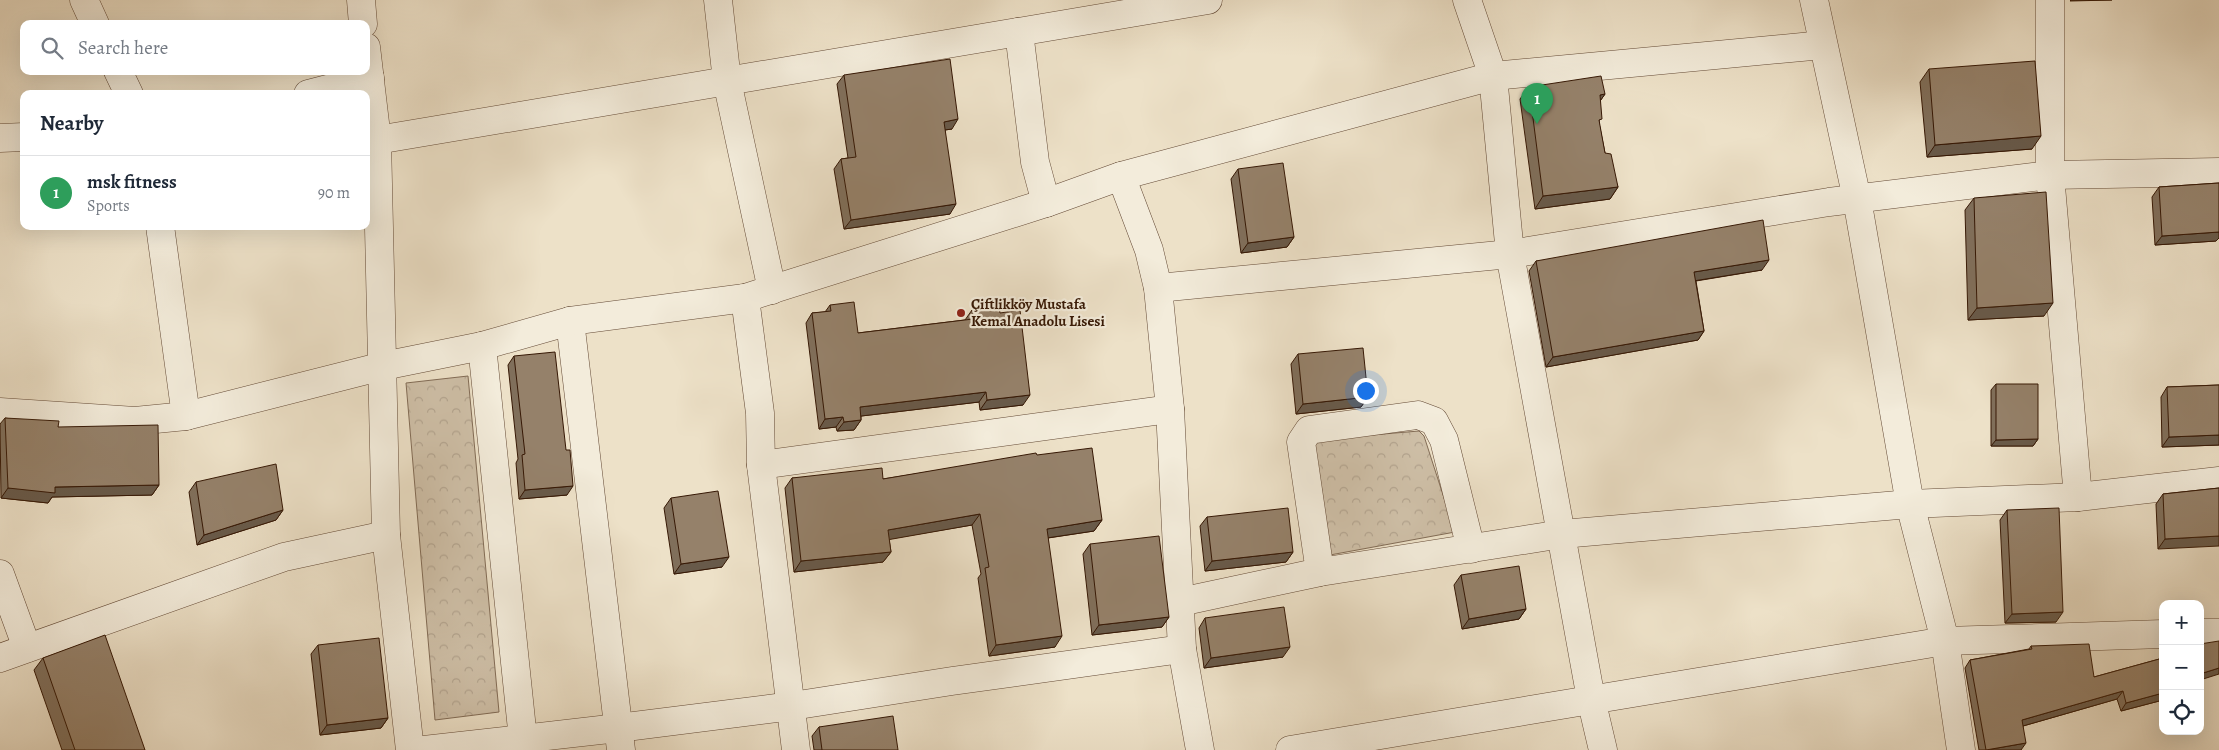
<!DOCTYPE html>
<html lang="en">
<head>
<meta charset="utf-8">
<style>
  :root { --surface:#fff; --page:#f6f6f7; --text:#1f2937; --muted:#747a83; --line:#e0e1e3; --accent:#0b8043 }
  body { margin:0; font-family:Alegreya,serif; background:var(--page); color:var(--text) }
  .controls { position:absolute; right:15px; bottom:15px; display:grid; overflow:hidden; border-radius:10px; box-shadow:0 5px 20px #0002 }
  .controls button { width:45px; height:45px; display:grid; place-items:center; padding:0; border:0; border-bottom:1px solid var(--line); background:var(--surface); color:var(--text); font:25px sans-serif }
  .you { position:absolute; left:1365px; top:390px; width:18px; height:18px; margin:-12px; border:4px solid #fff; border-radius:50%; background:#1a73e8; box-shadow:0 0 0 8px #1a73e833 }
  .badge { display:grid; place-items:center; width:32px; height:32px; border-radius:50%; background:var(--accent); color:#fff; font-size:16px; font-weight:700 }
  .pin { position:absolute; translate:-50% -41px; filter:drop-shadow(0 1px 2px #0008) }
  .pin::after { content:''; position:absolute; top:26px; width:18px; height:15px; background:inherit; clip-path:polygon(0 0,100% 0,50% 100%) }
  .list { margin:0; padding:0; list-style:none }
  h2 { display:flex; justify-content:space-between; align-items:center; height:65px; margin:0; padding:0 20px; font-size:21px }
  h2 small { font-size:16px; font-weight:400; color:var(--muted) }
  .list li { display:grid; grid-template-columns:32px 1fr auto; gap:15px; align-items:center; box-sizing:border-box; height:75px; padding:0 20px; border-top:1px solid var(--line) }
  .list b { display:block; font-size:19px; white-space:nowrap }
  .list p { margin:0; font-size:16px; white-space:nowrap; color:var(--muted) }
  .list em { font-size:16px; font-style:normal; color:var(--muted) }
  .icon { flex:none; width:28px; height:28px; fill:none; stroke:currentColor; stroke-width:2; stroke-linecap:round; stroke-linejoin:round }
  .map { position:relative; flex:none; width:2219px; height:750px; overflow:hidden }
  .search { position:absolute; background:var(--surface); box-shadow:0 5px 20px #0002; left:20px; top:20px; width:350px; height:55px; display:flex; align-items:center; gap:12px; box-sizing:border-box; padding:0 18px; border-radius:10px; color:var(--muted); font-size:19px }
  .panel { position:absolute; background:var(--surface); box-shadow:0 5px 20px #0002; left:20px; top:90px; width:350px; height:140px; border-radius:10px }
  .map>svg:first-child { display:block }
  .park { fill:url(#park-crowns); stroke:#826c56 }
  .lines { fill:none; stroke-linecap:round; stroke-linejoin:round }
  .street-casing { stroke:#644a36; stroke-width:29 }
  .street { stroke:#f3ecdb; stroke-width:28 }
  .wall { fill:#806f5b; stroke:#361805 }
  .shaded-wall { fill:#685a4a; stroke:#361805 }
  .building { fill:#95816a; stroke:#361805 }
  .poi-dot { fill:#8f2418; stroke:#f3ecdb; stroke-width:2 }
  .labels { text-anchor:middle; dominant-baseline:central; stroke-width:4.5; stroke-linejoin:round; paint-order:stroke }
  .poi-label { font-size:15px; font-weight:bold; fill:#361805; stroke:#f3ecdb; text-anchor:start }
</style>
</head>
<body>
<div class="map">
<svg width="2219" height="750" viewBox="0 0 2219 750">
  <defs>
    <pattern id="park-crowns" width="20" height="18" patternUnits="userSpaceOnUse" patternTransform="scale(1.25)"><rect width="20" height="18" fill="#cebfa7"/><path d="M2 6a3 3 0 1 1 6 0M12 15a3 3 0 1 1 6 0" fill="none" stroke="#b2a38e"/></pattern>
  </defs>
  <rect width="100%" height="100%" fill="#ede1c8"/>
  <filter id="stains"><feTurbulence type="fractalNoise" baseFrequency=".004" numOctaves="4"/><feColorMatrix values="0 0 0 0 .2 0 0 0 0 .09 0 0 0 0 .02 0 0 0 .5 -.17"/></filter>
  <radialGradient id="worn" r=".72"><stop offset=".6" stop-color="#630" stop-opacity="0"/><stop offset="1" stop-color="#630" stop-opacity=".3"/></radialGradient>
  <g class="park">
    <path d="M468,376l31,336 -64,8 -29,-337z"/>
    <path d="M1419,431l5,5 31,96 -125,23 -18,-115z"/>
  </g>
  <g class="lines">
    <defs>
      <g id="street">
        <path d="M84,0l11,24"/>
        <path d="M361,0l2,24"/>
        <path d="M718,0l9,81 45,209"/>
        <path d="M1467,0l26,76 17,178 81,445 12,51"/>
        <path d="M1814,0l43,199 53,305 35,137 16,109"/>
        <path d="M2050,0v175l28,322"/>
        <path d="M1019,32l16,130 11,41"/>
        <path d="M366,47l11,93 9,395 24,215"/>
        <path d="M118,71l11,23"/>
        <path d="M308,94l62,-16"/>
        <path d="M0,138l24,-1"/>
        <path d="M377,140l831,-140"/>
        <path d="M1121,176l28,74 9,38 12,121 12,240 18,101"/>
        <path d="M160,226l26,190"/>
        <path d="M1158,288l352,-34 319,-52 221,-27 169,-3"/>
        <path d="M745,298l15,115 1,52 35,285"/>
        <path d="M570,321l51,429"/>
        <path d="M482,346l41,393"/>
        <path d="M0,412l135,9 51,-5 197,-50 99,-20 88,-25 175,-23 301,-95 75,-27 372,-100 330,-31"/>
        <path d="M761,465l409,-56"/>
        <path d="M1320,572l-19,-130 8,-12 109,-15 16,6 10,19 27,109"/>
        <path d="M0,574l27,74"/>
        <path d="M1180,602l140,-30 242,-38 348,-30 168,-7 141,-16"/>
        <path d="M2200,633h19"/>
        <path d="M0,658l284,-101 102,-22"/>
        <path d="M424,750l194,-22 174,-22 160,-25 230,-32"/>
        <path d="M1290,750l655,-109 218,-7"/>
      </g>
    </defs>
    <use href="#street" class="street-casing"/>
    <use href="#street" class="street"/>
  </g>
  <g class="wall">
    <path d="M1929,69l103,80 -105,8 -7,-75z"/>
    <path d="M844,75l108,54 -7,1 5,84 -106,15 -10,-60 7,-10 7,-1 -11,-74z"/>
    <path d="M1529,87l76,7 -5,7 -1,22 6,30 13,34 -8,12 -75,10 -15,-110z"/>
    <path d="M1238,169l56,68 -7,10 -46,6 -10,-74z"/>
    <path d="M2219,183v55l-3,3 -61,4 -3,-48 7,-10z"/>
    <path d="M1974,198l70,118 -76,4 -3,-110z"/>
    <path d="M1536,261l226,9 -66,11 8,50 -6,9 -152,27 -17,-96z"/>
    <path d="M830,305l28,28 107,-13 7,-10 28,3 23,92 -43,5 -1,-8 -118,14v4l-7,10 -17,1 -1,-4 -17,2 -13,-106 6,-10 13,-1z"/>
    <path d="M1298,354l70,43 -7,10 -65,7 -5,-50z"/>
    <path d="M514,356l53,139 -48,4 -3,-36 2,-4 -10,-94z"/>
    <path d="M1996,384l42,55 -5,7h-42v-56z"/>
    <path d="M2219,385v60l-57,2 -1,-50 6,-10z"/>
    <path d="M5,418l53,9 101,58 -7,10 -100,2 -4,6 -47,-5 -1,-74z"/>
    <path d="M1037,455l65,65 -8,11 -46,7 7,109 -66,9 -11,-78 3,-4 -9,-49 -83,14 2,13 -8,10 -89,10 -9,-84 7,-10 91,1z"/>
    <path d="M196,482l87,28 -7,10 -79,25 -8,-53z"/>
    <path d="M2219,488l-61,61 -2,-45 7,-10z"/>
    <path d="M671,498l51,69 -48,7 -10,-66z"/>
    <path d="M2007,510l49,112 -51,1 -5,-103z"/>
    <path d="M1207,517l86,35 -7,10 -81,9 -5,-45z"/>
    <path d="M1090,544l79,73 -7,10 -70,8 -9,-81z"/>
    <path d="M1461,575l65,34 -7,10 -57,10 -8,-44z"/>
    <path d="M1205,618l78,39 -79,11 -5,-40z"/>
    <path d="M318,645l70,73 -7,10 -61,7 -9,-81z"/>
    <path d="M2031,646l63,31 69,-19v42l-42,11 -4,-12 -94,27 -2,24h-42l-14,-82 5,-8 59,-11z"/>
    <path d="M43,658l102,92h-83l-28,-80z"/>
    <path d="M819,727l79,23h-84l-2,-14z"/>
  </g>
  <g class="shaded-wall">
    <path d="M2071,0h41l-42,1z"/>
    <path d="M1605,94l-9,13 4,-12z"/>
    <path d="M958,119l-6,10 -15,2 7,-9z"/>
    <path d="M2041,136l-9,13 -105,8 8,-12z"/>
    <path d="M1618,187l-8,12 -75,10 8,-13z"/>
    <path d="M956,204l-6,10 -106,15 7,-9z"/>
    <path d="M2219,232v6l-3,3 -61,4 7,-9z"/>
    <path d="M1294,237l-7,10 -46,6 7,-10z"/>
    <path d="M1769,260l-7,10 -75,12 7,-10z"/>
    <path d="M2053,303l-9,13 -76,4 9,-12z"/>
    <path d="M1704,331l-6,9 -152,27 7,-10z"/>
    <path d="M986,392l-7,10 -126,15 7,-10z"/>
    <path d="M1030,395l-7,10 -43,5 7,-10z"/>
    <path d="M1368,397l-7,10 -65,7 7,-10z"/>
    <path d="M843,417l-7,10 -17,2 6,-10z"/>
    <path d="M861,420l-7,10 -17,1 7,-9z"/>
    <path d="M2219,435v10l-57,2 7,-10z"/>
    <path d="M2038,439l-5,7h-42l5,-6z"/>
    <path d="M159,485l-7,10 -100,2 -4,6 -47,-5 7,-10z"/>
    <path d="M573,486l-6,9 -48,4 6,-9z"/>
    <path d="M283,510l-7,10 -79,25 7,-10z"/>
    <path d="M980,514l-8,11 -91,16 7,-11z"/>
    <path d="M1102,520l-8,11 -54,8 7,-10z"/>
    <path d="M2219,536v10l-61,3 7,-10z"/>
    <path d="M891,552l-8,10 -89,10 7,-11z"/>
    <path d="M1293,552l-7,10 -81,9 7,-10z"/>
    <path d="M729,557l-7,10 -48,7 7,-10z"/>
    <path d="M1526,609l-7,10 -57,10 7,-10z"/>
    <path d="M2063,612l-7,10 -51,1 7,-9z"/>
    <path d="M1169,617l-7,10 -70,8 7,-10z"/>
    <path d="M1062,636l-7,11 -66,9 7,-11z"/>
    <path d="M1290,647l-7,10 -79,11 7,-10z"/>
    <path d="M2219,668v6l-19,6v-6z"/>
    <path d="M2123,691l-6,8 -101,29 6,-8z"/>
    <path d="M2163,693v7l-42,11 5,-8z"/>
    <path d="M388,718l-7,10 -61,7 7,-10z"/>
    <path d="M2026,743l-5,7h-35z"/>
  </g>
  <g class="building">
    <path d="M950,59l8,60 -14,3 12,82 -105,16 -10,-61 15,-2 -12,-82z"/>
    <path d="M2035,61l6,75 -106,9 -6,-76z"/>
    <path d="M1601,76l4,18 -5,1 2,24 -3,1 6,33 6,1 7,33 -75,9 -14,-109z"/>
    <path d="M1283,163l11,74 -46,6 -10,-74z"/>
    <path d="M2219,183v49l-57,4 -3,-49z"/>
    <path d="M2046,192l7,111 -76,5 -3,-110z"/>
    <path d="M1763,220l6,40 -75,12 10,59 -151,26 -17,-96z"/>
    <path d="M854,302l4,31 115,-14 -1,-9 27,-4 1,7 20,-3 10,85 -43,5 -1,-8 -126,15 1,13 -17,2 -1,-5 -18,2 -13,-106 19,-2 -1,-6z"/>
    <path d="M1363,348l5,49 -65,7 -5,-50z"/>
    <path d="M555,352l11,98h4l3,36 -48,4 -3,-35 3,-1 -11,-98z"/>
    <path d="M1996,384h42v55l-42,1z"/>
    <path d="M2219,385v50l-50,2 -2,-50z"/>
    <path d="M5,418l54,3 -1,6 100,-2 1,60 -104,2v6l-47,-5z"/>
    <path d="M1092,448l10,72 -55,9 15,107 -66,9 -11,-77 4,-1 -9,-53 -92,16 3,22 -90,9 -9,-83 90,-10 1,11 153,-26 1,2z"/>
    <path d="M276,464l7,46 -79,25 -8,-53z"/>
    <path d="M2219,488v48l-54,3 -2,-45z"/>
    <path d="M718,491l11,66 -48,7 -10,-66z"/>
    <path d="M1288,508l5,44 -81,9 -5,-44z"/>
    <path d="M2059,508l4,104 -51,2 -5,-104z"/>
    <path d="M1159,536l10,81 -70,8 -9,-81z"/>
    <path d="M1519,566l7,43 -57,10 -8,-44z"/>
    <path d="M1284,607l6,40 -79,11 -6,-40z"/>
    <path d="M105,635l40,115h-70l-32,-92z"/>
    <path d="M379,638l9,80 -61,7 -9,-80z"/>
    <path d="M2219,641v27l-19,6v-30z"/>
    <path d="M2089,644l5,33 69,-19v35l-37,10 -3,-12 -101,29 4,23 -40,7 -16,-90 62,-11 -1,-3z"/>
    <path d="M893,716l5,34h-76l-3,-23z"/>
  </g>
  <circle class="poi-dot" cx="961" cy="313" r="5"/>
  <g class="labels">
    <g class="poi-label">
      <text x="971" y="304">Çiftlikköy Mustafa<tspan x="971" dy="17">Kemal Anadolu Lisesi</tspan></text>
    </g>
  </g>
  <rect width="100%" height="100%" filter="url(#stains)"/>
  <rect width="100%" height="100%" fill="url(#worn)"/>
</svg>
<div class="controls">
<button>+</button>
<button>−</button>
<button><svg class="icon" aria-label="locate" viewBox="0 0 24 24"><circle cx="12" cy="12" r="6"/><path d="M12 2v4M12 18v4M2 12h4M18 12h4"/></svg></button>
</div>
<div class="you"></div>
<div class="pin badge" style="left:1537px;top:124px;background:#2e9e5b">1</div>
<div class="search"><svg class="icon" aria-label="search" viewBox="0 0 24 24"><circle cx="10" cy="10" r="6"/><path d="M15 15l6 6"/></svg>Search here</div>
<section class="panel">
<h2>Nearby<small></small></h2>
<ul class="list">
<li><span class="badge" style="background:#2e9e5b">1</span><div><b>msk fitness</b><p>Sports</p></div><em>90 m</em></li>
</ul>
</section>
</div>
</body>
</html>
